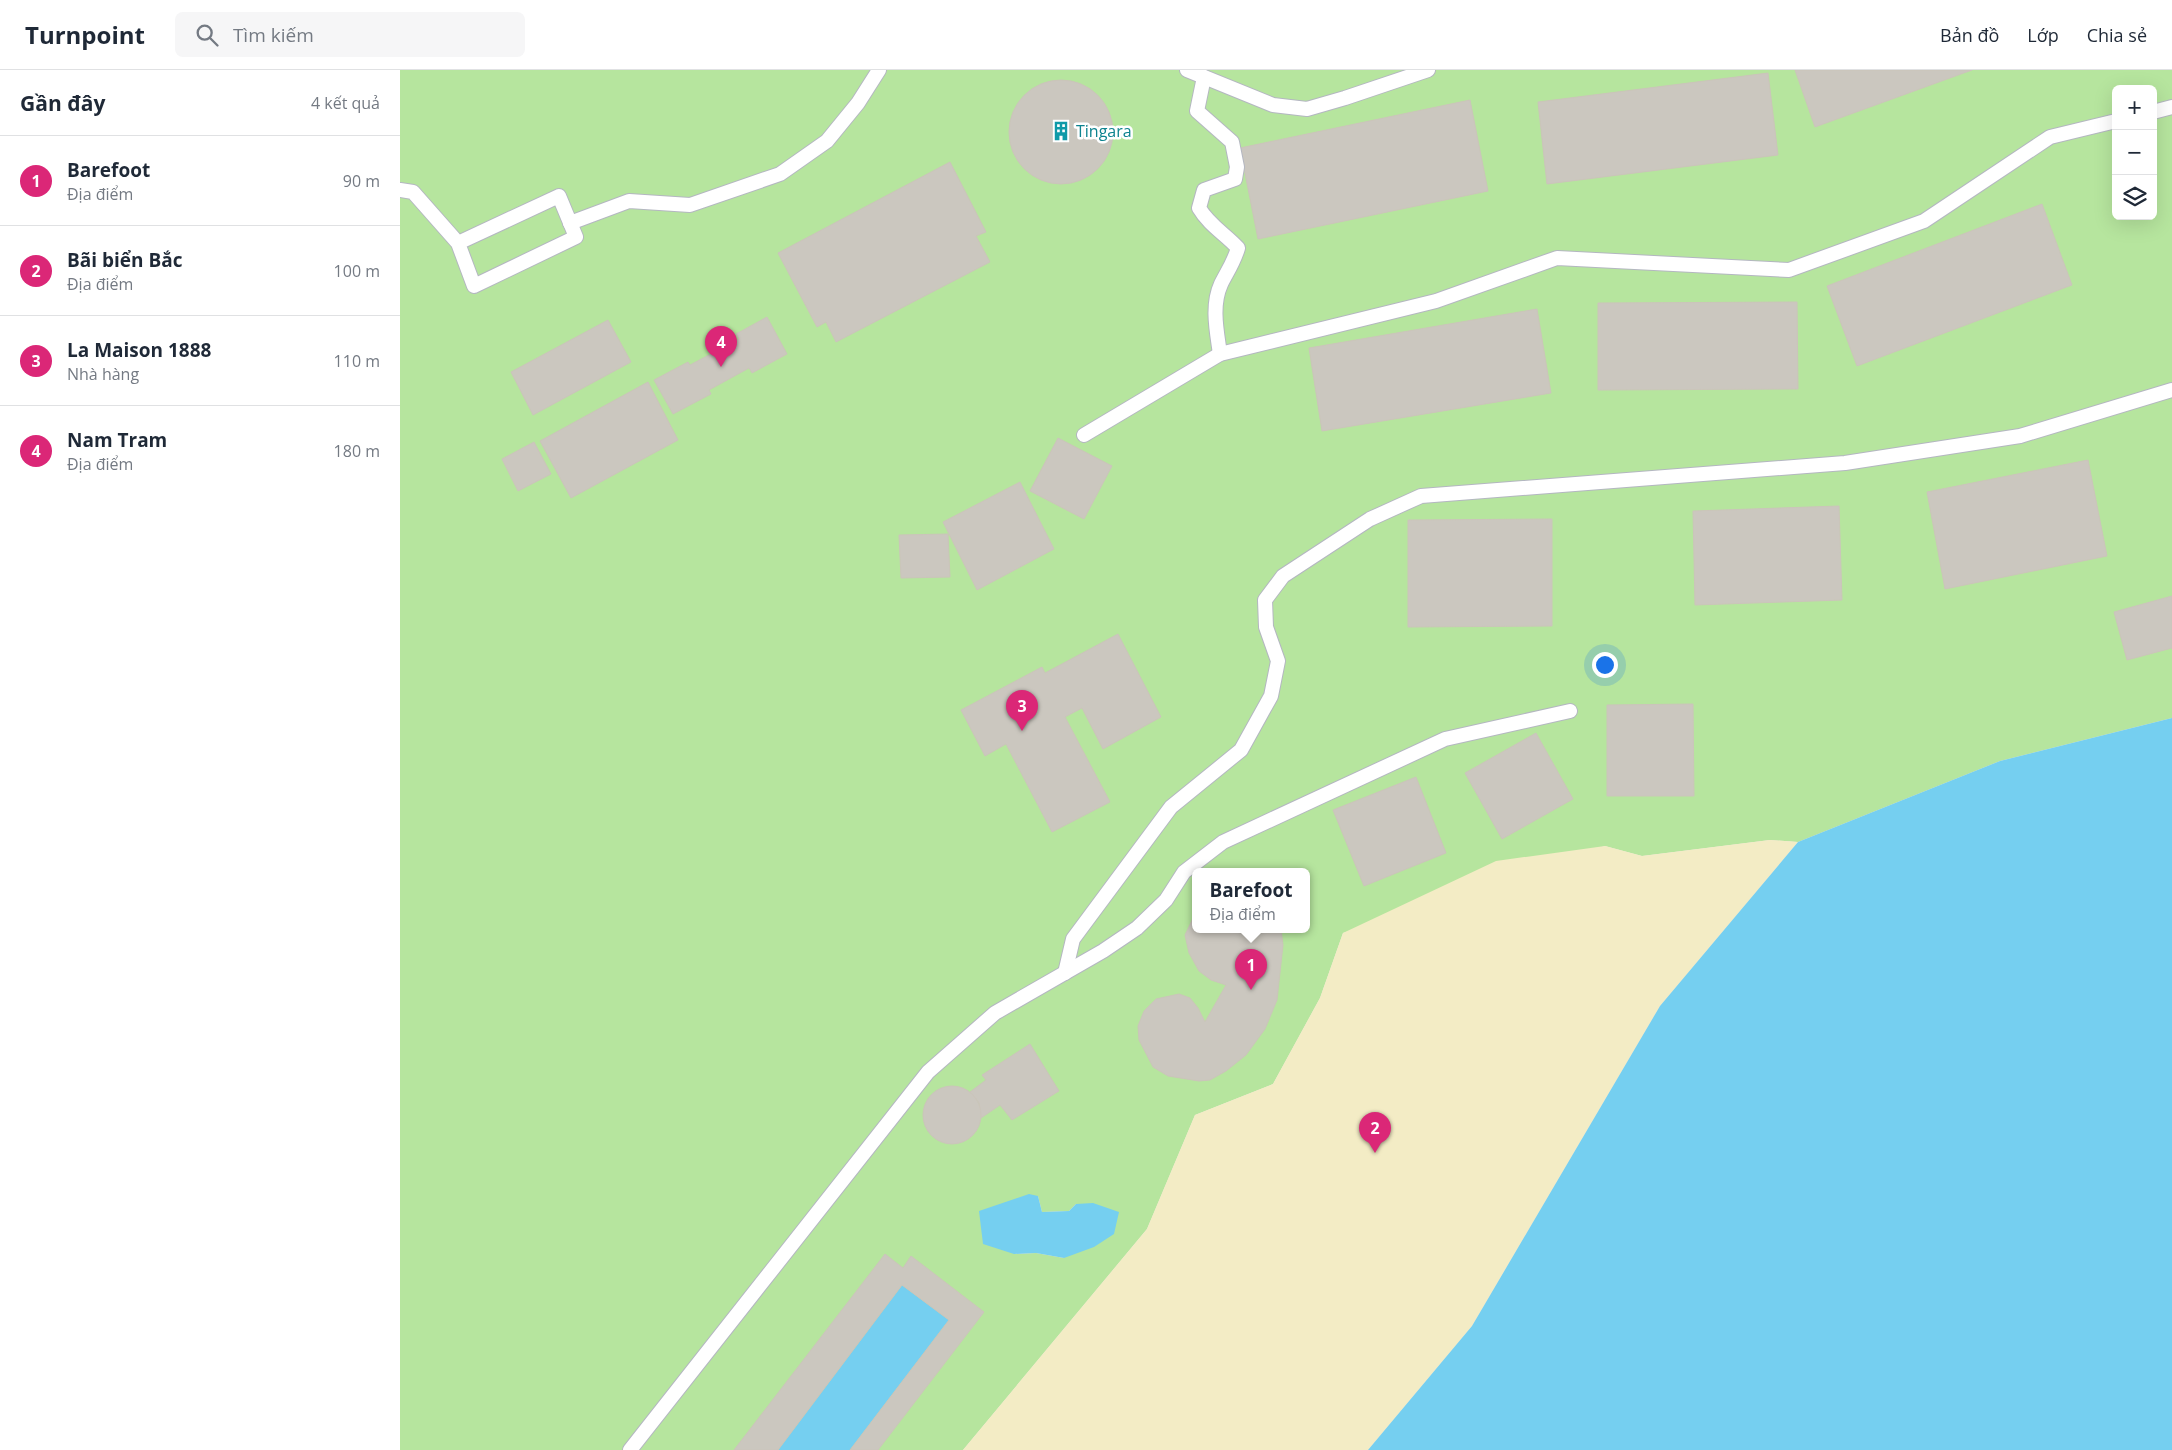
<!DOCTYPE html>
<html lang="vi">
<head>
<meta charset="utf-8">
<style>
  :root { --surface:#fff; --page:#f6f6f7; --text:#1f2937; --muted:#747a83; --line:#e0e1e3; --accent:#db2777 }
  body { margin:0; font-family:"Open Sans",sans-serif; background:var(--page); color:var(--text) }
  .controls { position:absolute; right:15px; top:15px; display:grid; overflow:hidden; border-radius:8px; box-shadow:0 5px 20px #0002 }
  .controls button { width:45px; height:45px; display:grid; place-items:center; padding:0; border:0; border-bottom:1px solid var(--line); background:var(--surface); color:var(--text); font:25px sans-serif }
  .you { position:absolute; left:1204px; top:594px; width:18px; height:18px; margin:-12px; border:4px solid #fff; border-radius:50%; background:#1a73e8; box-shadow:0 0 0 8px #1a73e833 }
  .badge { display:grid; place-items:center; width:32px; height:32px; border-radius:50%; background:var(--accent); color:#fff; font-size:16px; font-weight:700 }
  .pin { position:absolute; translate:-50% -41px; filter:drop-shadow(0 1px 2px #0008) }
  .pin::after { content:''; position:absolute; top:26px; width:18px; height:15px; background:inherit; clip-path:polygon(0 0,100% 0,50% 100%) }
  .popup { position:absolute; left:792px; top:798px; width:118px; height:65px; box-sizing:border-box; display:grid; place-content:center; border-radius:8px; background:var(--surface); filter:drop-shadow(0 1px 4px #0005); font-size:16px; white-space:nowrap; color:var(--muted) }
  .popup b { font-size:19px; color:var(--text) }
  .popup::after { content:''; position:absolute; left:50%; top:100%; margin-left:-10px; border:10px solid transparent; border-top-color:var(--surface) }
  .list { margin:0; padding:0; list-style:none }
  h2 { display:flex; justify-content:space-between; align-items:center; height:65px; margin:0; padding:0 20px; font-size:21px }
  h2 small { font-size:16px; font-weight:400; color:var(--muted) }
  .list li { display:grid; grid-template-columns:32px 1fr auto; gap:15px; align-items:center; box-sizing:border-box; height:90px; padding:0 20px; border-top:1px solid var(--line) }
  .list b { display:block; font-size:19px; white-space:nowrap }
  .list p { margin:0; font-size:16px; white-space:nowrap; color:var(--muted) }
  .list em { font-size:16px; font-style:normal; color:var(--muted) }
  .icon { flex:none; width:28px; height:28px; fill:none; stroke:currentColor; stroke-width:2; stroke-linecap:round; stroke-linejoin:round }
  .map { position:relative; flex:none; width:1772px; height:1380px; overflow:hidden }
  header { display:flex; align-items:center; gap:30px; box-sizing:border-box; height:70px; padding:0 25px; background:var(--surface); border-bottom:1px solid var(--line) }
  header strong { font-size:24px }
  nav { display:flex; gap:28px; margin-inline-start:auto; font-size:18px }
  .search { width:350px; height:45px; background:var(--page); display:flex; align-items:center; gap:12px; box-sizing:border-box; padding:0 18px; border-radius:8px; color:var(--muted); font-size:19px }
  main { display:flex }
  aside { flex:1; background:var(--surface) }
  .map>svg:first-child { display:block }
  .green { fill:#b6e59e; fill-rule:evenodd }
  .sand { fill:#f3ecc5 }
  .water { fill:#75cff0 }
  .building { fill:#cbc7bf; stroke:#cbc5ba }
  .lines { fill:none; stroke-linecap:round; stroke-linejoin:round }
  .service-casing { stroke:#b4b7c1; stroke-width:16 }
  .service { stroke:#fff; stroke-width:14 }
  .labels { text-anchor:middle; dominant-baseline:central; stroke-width:5; stroke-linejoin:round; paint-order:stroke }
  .culture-label { font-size:16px; fill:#0d838f; stroke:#fff; text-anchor:start }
</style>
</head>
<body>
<header>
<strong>Turnpoint</strong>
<div class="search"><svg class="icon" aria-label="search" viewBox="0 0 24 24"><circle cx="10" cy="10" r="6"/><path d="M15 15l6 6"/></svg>Tìm kiếm</div>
<nav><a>Bản đồ</a><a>Lớp</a><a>Chia sẻ</a></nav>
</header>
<main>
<aside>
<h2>Gần đây<small>4 kết quả</small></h2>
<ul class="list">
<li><span class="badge">1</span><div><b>Barefoot</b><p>Địa điểm</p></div><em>90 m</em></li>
<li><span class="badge">2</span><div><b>Bãi biển Bắc</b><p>Địa điểm</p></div><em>100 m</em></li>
<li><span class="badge">3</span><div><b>La Maison 1888</b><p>Nhà hàng</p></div><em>110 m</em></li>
<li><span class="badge">4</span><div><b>Nam Tram</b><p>Địa điểm</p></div><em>180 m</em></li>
</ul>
</aside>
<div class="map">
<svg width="1772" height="1380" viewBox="0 0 1772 1380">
  <rect width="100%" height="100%" fill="#efe9e1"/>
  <path class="green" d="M0,0h1772v648l-172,43 -202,81 -28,-2 -128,16 -37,-10 -262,87 -23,65 -47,86 -78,31 -48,114 -184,221h-563zM1716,19h37v127h-37zM796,801h110v58h-110zM638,1126l4,16 27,-1 7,-7 -12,54 -28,-5 -22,1z"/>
  <path class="sand" d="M1370,770l28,2 -138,164 -188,320 -104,124h-405l184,-221 48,-114 78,-31 47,-86 23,-65 153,-72 109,-15 37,10z"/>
  <g class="water">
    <path d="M1772,648v732h-804l104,-124 188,-320 138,-164 202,-81z"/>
    <path d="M629,1124l9,2 4,16 27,-1 7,-7 17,-1 26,9 -5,22 -20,13 -30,11 -28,-5 -22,1 -31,-10 -4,-33z"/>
    <path d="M502,1215l47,35 -99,130h-72z"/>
  </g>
  <g class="building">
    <path d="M1395,0h177l-157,57z"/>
    <path d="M1368,3l10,82 -231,29 -9,-82z"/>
    <circle cx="661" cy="62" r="52"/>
    <path d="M1070,30l18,91 -230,48 -18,-91z"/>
    <path d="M550,92l36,70 -10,4 14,26 -154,80 -10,-20 -9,5 -39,-74z"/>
    <path d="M1642,134l30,81 -215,81 -30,-80z"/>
    <path d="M1397,232l1,87 -200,1v-87z"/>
    <path d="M1137,239l14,84 -229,38 -13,-83z"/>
    <path d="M367,247l20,37 -35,19 -3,-5 -40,22 2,4 -38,20 -19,-34 34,-18 2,3 49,-26 -3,-5z"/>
    <path d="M208,250l23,42 -98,53 -22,-43z"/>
    <path d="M248,312l30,58 -107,58 -31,-57z"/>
    <path d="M658,368l54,28 -28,53 -54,-28z"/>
    <path d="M134,372l17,32 -33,17 -16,-32z"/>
    <path d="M1688,390l19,96 -162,33 -18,-97z"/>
    <path d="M620,412l34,67 -77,41 -34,-68z"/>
    <path d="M1439,436l3,94 -147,5 -2,-94z"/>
    <path d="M1152,449v107l-144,1v-107z"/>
    <path d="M548,464l2,43 -49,1 -2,-43z"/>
    <path d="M1772,526v52l-45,12 -13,-48z"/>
    <path d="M718,564l43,83 -58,32 -21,-41 -17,9 45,85 -58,30 -46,-88 -21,12 -24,-46 81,-43 3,6z"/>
    <path d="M1293,634l1,92h-87v-91z"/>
    <path d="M1136,663l37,66 -71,40 -37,-66z"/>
    <path d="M1016,707l30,76 -82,33 -31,-76z"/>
    <path d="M796,842v17h85l2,16 -6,55 -12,29 -19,26 -20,16 -16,9 -11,1 -31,-5 -15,-9 -14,-27 -1,-14 6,-15 12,-12 23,-5 11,4 8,10 7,14 21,-37 -15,-5 -12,-9 -10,-18 -4,-18z"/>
    <path d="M630,974l29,47 -47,29 -12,-15 -19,13 -2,-15 -9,-11 16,-12 -4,-5z"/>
    <circle cx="552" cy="1045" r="29"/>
    <path d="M485,1184l18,14 8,-12 73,56 -106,138h-28l99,-130 -47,-35 -124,165h-44z"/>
  </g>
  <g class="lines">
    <defs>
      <g id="service">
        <path d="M787,0l86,35 34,4 38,-11 83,-28"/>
        <path d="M804,7l-7,34 35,31 5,25 -2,12 -31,11 -5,18c10,17 26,26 39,40 -4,14 -11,24 -17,36 -10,22 -4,48 -1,70"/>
        <path d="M1753,42l19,-5"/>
        <path d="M0,120l13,2 45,51 16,43 102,-49 -17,-41 -101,47"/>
        <path d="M170,153l59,-22 61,4 90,-31 47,-33 31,-38 21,-33"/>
        <path d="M684,365l136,-81 216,-53 121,-43 232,12 135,-49 126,-84 66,-16"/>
        <path d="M665,903l8,-34 98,-132 70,-57 30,-54 7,-35 -12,-34 -1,-27 18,-24 87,-57 51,-23 424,-33 175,-27 152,-46"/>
        <path d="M230,1380l298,-378 67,-59 108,-62 34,-23 29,-28 18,-28 39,-30 222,-103 125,-28"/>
      </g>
    </defs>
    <use href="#service" class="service-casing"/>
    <use href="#service" class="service"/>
  </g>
  <defs>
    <symbol id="building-bare" viewBox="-9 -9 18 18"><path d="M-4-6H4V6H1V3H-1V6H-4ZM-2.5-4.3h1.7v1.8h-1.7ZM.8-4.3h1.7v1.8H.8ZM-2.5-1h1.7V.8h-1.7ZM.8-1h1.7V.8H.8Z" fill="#0f9aa8" stroke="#fff" stroke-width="2.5" paint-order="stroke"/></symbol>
  </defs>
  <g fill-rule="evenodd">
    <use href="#building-bare" x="647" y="47" width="28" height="28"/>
  </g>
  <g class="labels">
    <g class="culture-label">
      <text x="676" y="61">Tingara</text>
    </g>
  </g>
</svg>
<div class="controls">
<button>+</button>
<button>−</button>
<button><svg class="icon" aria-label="layers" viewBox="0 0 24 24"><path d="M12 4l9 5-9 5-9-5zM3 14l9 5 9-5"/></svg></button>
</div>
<div class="you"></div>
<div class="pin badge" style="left:851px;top:920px">1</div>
<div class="popup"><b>Barefoot</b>Địa điểm</div>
<div class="pin badge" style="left:975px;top:1083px">2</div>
<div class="pin badge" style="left:622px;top:661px">3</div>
<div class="pin badge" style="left:321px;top:297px">4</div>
</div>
</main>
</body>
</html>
